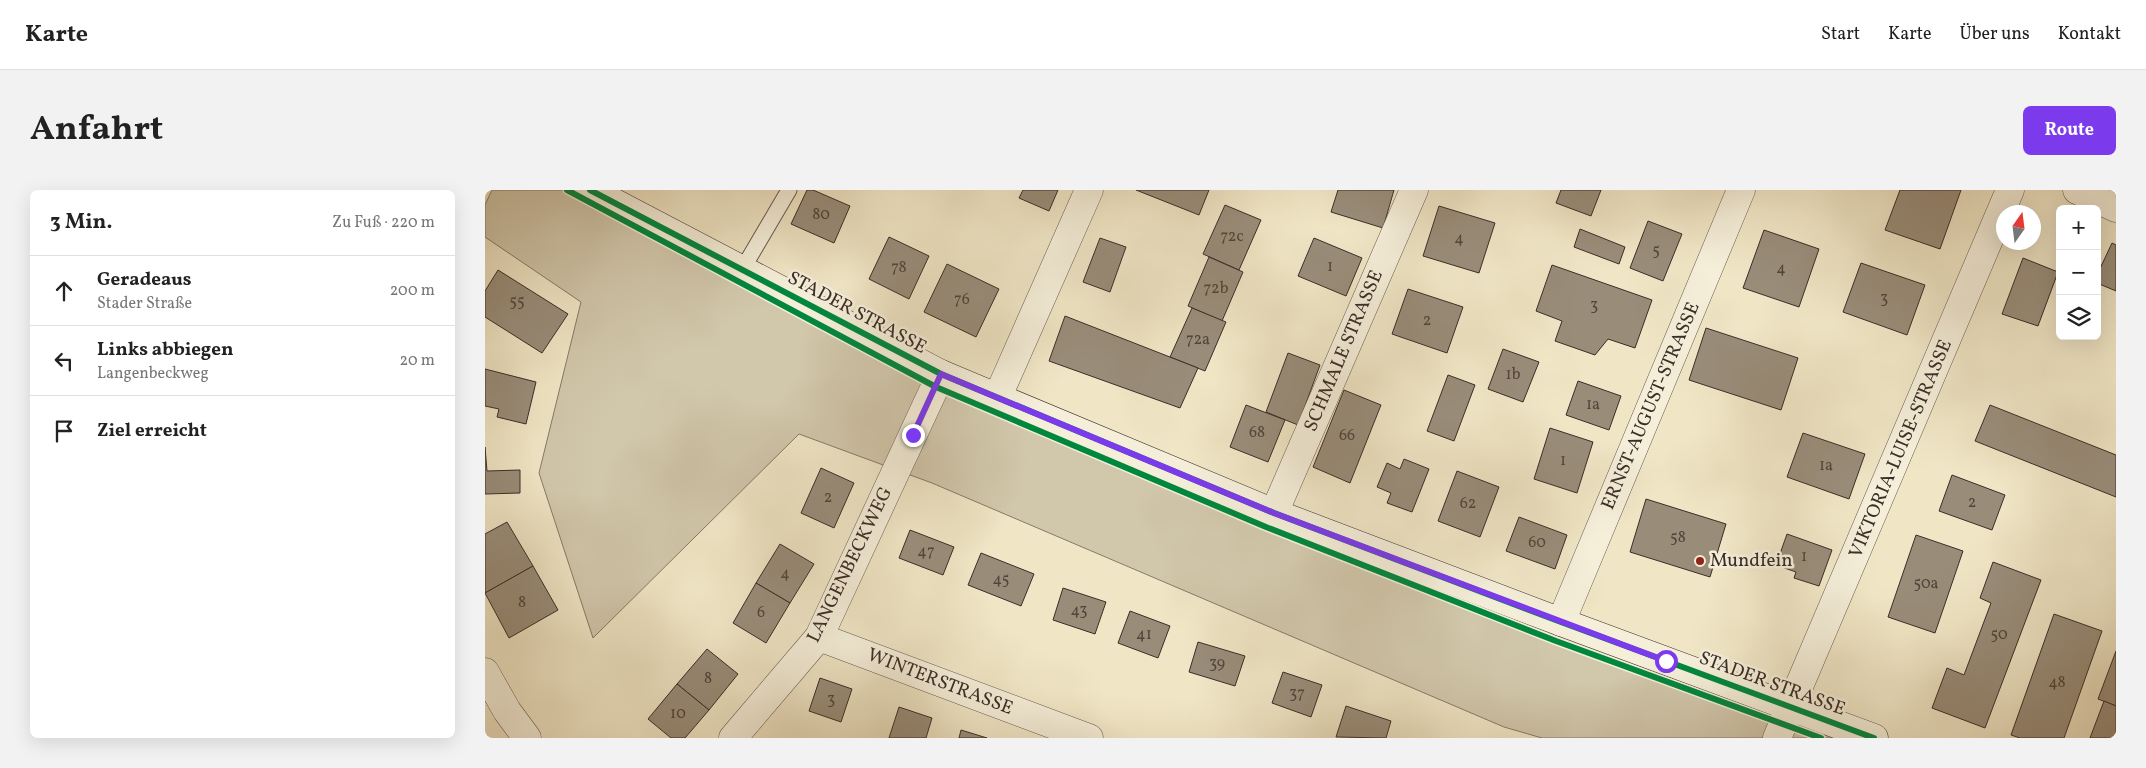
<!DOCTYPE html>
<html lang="de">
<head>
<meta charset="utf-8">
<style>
  :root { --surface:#fff; --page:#f2f2f2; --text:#222; --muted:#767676; --line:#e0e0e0; --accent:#7c3aed }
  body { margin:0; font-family:Vollkorn,serif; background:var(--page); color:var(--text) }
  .controls { position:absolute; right:15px; top:15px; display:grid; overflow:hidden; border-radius:8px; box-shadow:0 5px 20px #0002 }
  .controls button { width:45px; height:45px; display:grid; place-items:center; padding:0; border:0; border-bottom:1px solid var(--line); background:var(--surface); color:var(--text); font:25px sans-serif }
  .compass { position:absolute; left:1511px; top:15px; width:45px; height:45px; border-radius:50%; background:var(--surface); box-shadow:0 5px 20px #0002; rotate:14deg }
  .stop { position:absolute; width:15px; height:15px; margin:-11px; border:4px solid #7c3aed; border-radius:50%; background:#fff }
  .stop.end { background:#7c3aed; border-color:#fff; box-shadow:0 1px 5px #0008 }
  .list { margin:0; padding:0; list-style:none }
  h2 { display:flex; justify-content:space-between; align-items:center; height:65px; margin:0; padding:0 20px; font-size:21px }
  h2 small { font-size:16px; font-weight:400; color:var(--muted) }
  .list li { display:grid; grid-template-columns:32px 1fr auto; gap:15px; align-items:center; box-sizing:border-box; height:70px; padding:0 20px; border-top:1px solid var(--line) }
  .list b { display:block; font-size:19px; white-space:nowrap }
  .list p { margin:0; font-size:16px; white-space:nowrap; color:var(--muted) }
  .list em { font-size:16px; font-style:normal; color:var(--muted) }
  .icon { flex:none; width:28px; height:28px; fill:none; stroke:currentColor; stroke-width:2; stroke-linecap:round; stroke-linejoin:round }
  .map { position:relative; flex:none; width:1631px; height:548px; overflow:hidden; border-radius:8px }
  header { display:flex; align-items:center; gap:30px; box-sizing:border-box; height:70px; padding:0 25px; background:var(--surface); border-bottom:1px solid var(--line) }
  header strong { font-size:24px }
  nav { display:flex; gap:28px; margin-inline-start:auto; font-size:18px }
  .intro { display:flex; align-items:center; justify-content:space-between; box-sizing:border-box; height:120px; padding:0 30px }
  h1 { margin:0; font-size:35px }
  .button { padding:12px 22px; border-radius:8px; background:var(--accent); color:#fff; font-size:18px; font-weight:700 }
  main { display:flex; gap:30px; padding:0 30px }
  aside { flex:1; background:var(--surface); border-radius:8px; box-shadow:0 5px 20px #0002 }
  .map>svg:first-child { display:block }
  .green { fill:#d1c7ab; stroke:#867a6a }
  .building { fill:#998d7a; stroke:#3a2d28 }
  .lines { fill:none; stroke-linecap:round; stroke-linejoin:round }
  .lane-casing { stroke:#685b50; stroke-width:17 }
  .street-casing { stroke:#685b50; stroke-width:29 }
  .secondary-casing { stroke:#3a2d28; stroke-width:29 }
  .lane { stroke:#f5efda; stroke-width:15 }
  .street { stroke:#f5efda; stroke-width:28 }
  .secondary { stroke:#f5efda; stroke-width:28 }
  .cycleway-casing { stroke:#f5efda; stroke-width:9 }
  .cycleway { stroke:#00873e; stroke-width:6 }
  .route { stroke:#7c3aed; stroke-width:6 }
  .poi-dot { fill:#8f2418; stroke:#f5efda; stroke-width:2 }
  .labels { text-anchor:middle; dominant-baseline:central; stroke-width:5; stroke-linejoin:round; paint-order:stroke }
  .number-label { font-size:16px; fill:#52453c }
  .street-label { font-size:19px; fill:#3a2d28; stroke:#f5efda }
  .poi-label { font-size:19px; fill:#3a2d28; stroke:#f5efda; text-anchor:start }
</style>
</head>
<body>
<header>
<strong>Karte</strong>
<nav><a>Start</a><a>Karte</a><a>Über uns</a><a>Kontakt</a></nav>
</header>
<div class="intro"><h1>Anfahrt</h1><a class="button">Route</a></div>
<main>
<aside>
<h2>3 Min.<small>Zu Fuß · 220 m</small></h2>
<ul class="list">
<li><svg class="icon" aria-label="ahead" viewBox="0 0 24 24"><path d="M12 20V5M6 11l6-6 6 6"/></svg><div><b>Geradeaus</b><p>Stader Straße</p></div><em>200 m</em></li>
<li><svg class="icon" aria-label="left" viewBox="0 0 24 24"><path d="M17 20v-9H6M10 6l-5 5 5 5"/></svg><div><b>Links abbiegen</b><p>Langenbeckweg</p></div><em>20 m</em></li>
<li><svg class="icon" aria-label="arrive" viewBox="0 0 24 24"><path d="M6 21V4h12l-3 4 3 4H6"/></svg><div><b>Ziel erreicht</b></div></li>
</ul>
</aside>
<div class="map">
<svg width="1631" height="548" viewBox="0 0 1631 548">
  <rect width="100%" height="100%" fill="#f0e6c6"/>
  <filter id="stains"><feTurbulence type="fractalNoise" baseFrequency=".004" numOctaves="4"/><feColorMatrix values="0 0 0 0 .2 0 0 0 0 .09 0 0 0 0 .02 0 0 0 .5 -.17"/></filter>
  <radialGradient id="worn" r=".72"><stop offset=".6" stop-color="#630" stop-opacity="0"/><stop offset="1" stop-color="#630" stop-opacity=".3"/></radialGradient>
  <path class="green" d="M7,0h85l377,201 890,347h-302l-38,-11 -572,-244 -133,-49 -206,204 -54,-165 42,-171 -96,-65v-32z"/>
  <g class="building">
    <path d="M322,0h6l37,16 -16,37 -43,-19z"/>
    <path d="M538,0h35l-9,21 -30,-13z"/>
    <path d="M651,0h73l-10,25z"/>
    <path d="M853,0h56l-11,38 -52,-16z"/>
    <path d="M1076,0h40l-10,26 -35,-13z"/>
    <path d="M1415,0h61l-21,59 -55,-19z"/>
    <path d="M740,15l36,15 -22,50 -36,-16z"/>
    <path d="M954,16l56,17 -16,50 -56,-17z"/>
    <path d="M1163,31l34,13 -19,47 -33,-13z"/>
    <path d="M1095,39l45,18 -6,17 -45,-17z"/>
    <path d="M1279,40l55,19 -20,58 -56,-19z"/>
    <path d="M404,47l40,19 -20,43 -40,-20z"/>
    <path d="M615,48l26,9 -16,45 -27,-10z"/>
    <path d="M829,48l48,20 -16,38 -48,-20z"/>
    <path d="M1627,53l4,2v46l-19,-8v-8z"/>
    <path d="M724,67l34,15 -21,49 -34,-15z"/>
    <path d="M1538,68l35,14 -20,54 -36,-12z"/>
    <path d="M1376,73l64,22 -18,50 -64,-23z"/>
    <path d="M462,74l52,25 -23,48 -52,-25z"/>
    <path d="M1067,75l100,35 -17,48 -27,-9 -13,16 -40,-14 7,-20 -26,-10z"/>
    <path d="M13,80l70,44 -26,39 -57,-36v-26z"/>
    <path d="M923,99l55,18 -16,46 -55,-19z"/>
    <path d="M707,118l34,14 -21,49 -35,-14z"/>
    <path d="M580,126l133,52 -18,40 -131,-47z"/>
    <path d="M1221,138l92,30 -17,52 -92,-30z"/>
    <path d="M1018,159l36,13 -16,40 -35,-13z"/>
    <path d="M803,163l32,12 -22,60 -32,-13z"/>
    <path d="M0,179l51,13 -10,42 -29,-7 2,-8 -14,-3z"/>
    <path d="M963,185l27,10 -21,56 -27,-10z"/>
    <path d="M1093,191l43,15 -12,34 -43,-15z"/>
    <path d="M859,200l37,15 -31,78 -37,-16z"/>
    <path d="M761,215l39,15 -17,42 -38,-15z"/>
    <path d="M1505,215l126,50v42l-141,-56z"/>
    <path d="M1065,238l43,14 -16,51 -43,-14z"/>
    <path d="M1318,243l62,21 -16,45 -62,-22z"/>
    <path d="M0,257l2,24 33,-1v23l-35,1z"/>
    <path d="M919,269l25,10 -17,43 -25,-9 4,-10 -14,-6 10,-24 13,6z"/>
    <path d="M336,278l33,15 -20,45 -33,-15z"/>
    <path d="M972,281l42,16 -19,50 -42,-16z"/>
    <path d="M1467,285l53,20 -13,35 -53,-19z"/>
    <path d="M1161,309l80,25 -16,53 -80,-25z"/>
    <path d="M1034,327l48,18 -12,34 -49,-18z"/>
    <path d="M22,332l26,44 -48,27v-59z"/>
    <path d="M425,340l44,17 -11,28 -44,-17z"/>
    <path d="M1302,344l45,16 -13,36 -25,-8 2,-6 -20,-7z"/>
    <path d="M1431,345l47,16 -28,82 -47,-16z"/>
    <path d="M295,354l34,20 -24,39 -34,-20z"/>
    <path d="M496,363l53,21 -13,32 -53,-21z"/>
    <path d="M1508,372l48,18 -56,148 -53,-20 15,-40 17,7 27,-72 -11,-5z"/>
    <path d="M48,376l25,44 -49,28 -24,-45z"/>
    <path d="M271,393l34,20 -24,40 -33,-20z"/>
    <path d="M578,398l43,14 -11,32 -42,-14z"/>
    <path d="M645,421l40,15 -12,32 -40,-15z"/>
    <path d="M1569,424l48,17 -38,107h-44l-9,-3z"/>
    <path d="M713,452l47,14 -10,30 -46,-14z"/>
    <path d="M222,459l31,25 -29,36 -32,-26z"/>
    <path d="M1631,461v55l-18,-7z"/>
    <path d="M798,482l39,13 -11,32 -39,-14z"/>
    <path d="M335,488l32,11 -11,33 -32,-11z"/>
    <path d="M192,494l32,26 -24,28h-14l-23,-19z"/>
    <path d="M1619,511l12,5v32h-26z"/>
    <path d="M861,516l45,15 -5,17 -50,-1z"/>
    <path d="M414,517l33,11 -6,20h-37z"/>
    <path d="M476,540l26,8h-28z"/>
  </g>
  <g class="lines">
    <defs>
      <path id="lane" d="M257,80l47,-80"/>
      <g id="street">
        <path d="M1592,0l39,18"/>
        <path d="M513,206l91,-206"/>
        <path d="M789,323l140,-323"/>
        <path d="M1076,432l180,-432"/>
        <path d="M334,447l270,101"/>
        <path d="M0,482l22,39 20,27"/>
        <path d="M248,548l86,-101 122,-263"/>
        <path d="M1292,548l233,-548"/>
      </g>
      <path id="secondary" d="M105,0l351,184 333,139 287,109 313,116"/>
    </defs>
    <use href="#lane" class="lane-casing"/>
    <use href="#street" class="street-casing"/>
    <use href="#secondary" class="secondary-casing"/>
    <use href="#lane" class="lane"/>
    <use href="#street" class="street"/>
    <use href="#secondary" class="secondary"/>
    <defs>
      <g id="cycleway">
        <path d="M82,0l369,197 330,140 290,114 265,97"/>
        <path d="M105,0l351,184 333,139 287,109 313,116"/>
      </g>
    </defs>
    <use href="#cycleway" class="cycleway-casing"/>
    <use href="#cycleway" class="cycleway"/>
  </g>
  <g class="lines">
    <path class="route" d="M428,245l28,-61 333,139 392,148"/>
  </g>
  <circle class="poi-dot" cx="1215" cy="371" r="5"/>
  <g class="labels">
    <g class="number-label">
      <text x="336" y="25">80</text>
      <text x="747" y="47">72c</text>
      <text x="974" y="49">4</text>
      <text x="1171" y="61">5</text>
      <text x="845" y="77">1</text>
      <text x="414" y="78">78</text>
      <text x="1296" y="79">4</text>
      <text x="731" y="99">72b</text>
      <text x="1399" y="109">3</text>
      <text x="477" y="110">76</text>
      <text x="32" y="112">55</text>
      <text x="1109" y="116">3</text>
      <text x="942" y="131">2</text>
      <text x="713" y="150">72a</text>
      <text x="1028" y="185">1b</text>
      <text x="1108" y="215">1a</text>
      <text x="772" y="243">68</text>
      <text x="862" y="246">66</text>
      <text x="1078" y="271">1</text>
      <text x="1341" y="276">1a</text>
      <text x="343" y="308">2</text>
      <text x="1487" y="313">2</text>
      <text x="983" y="314">62</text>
      <text x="1193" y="348">58</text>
      <text x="1052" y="353">60</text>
      <text x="441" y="362">47</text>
      <text x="1319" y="367">1</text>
      <text x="300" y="384">4</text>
      <text x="516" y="390">45</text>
      <text x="1441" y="394">50a</text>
      <text x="37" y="413">8</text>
      <text x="594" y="421">43</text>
      <text x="276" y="423">6</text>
      <text x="659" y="445">41</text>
      <text x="1514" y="445">50</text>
      <text x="732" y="474">39</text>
      <text x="223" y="489">8</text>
      <text x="1572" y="493">48</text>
      <text x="812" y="504">37</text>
      <text x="346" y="510">3</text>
      <text x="193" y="524">10</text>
    </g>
    <g class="street-label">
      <text transform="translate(372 123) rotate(28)">STADER STRASSE</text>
      <text transform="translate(859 161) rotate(-67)">SCHMALE STRASSE</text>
      <text transform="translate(1166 216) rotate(-67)">ERNST-AUGUST-STRASSE</text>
      <text transform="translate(1416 259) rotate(-67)">VIKTORIA-LUISE-STRASSE</text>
      <text transform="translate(365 375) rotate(-64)">LANGENBECKWEG</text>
      <text transform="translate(455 492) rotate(21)">WINTERSTRASSE</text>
      <text transform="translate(1287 494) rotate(20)">STADER STRASSE</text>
    </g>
    <g class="poi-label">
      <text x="1225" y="371">Mundfein</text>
    </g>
  </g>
  <rect width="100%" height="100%" filter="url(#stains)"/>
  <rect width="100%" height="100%" fill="url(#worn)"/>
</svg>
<div class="controls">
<button>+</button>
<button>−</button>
<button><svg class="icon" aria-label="layers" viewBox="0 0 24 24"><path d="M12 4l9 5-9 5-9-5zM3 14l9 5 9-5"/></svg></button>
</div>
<svg class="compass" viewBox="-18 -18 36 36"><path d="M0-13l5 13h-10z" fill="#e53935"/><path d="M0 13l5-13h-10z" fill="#767676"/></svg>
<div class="stop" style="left:1181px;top:471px"></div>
<div class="stop end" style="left:428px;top:245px"></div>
</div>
</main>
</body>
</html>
